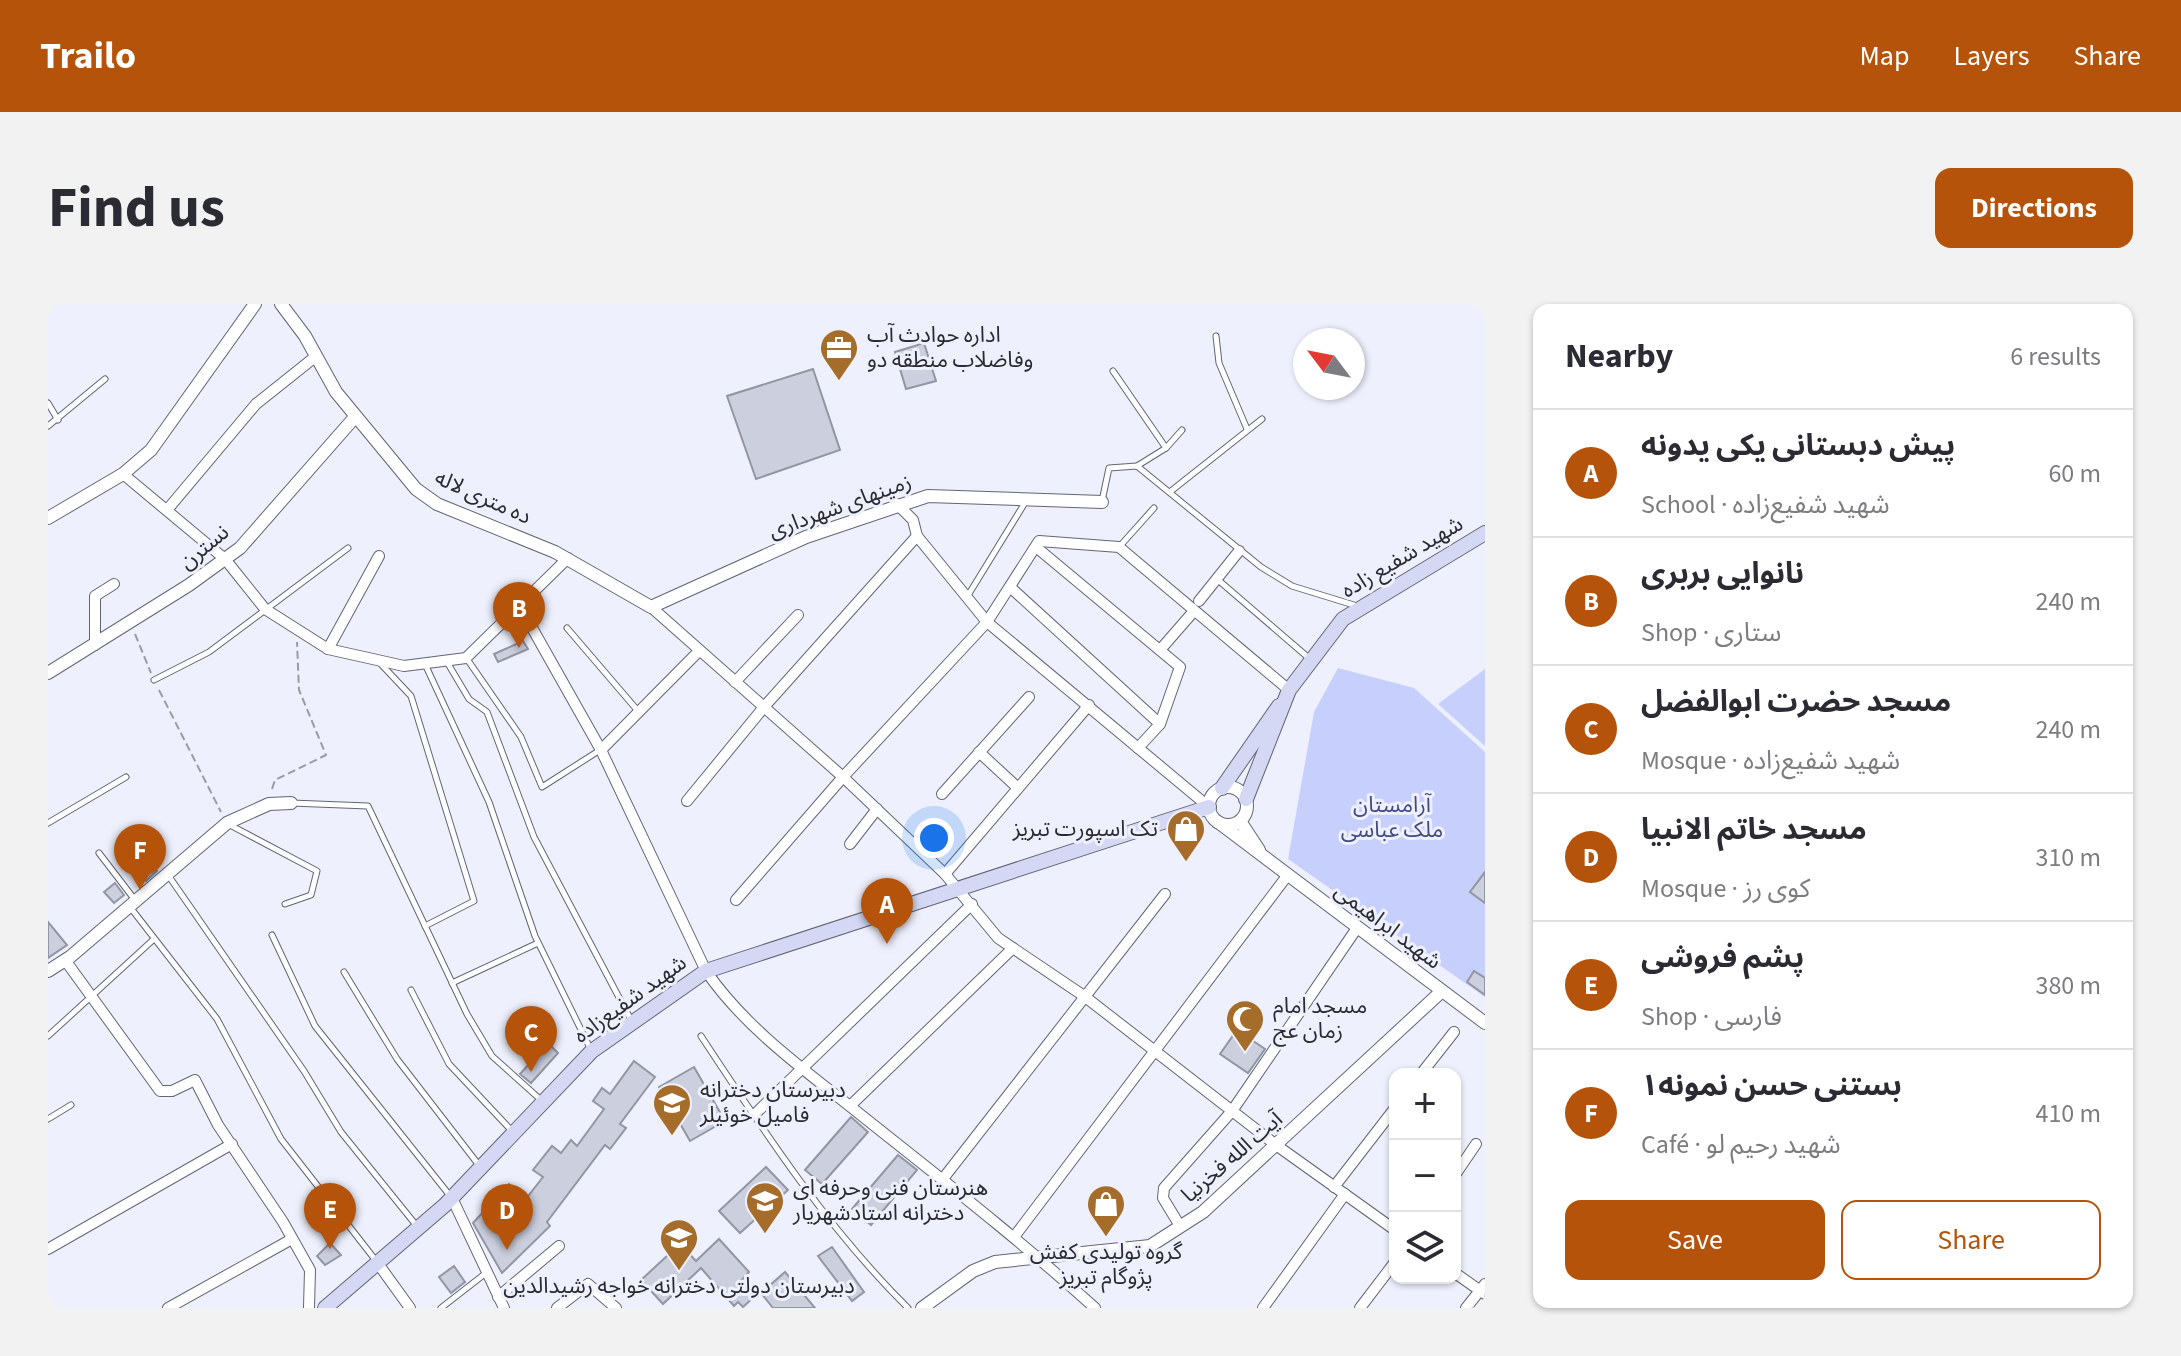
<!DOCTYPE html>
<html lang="en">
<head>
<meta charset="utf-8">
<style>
  :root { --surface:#fff; --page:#f2f2f3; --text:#2b2b33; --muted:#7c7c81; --line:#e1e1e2; --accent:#b45309 }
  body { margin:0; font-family:"Source Sans 3","Noto Sans Arabic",sans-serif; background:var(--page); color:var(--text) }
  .controls { position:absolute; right:24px; bottom:24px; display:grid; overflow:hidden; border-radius:16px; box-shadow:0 2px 6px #0004 }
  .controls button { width:72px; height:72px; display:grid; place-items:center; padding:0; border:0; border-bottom:2px solid var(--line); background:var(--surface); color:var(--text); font:40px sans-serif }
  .compass { position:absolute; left:1245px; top:24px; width:72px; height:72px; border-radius:50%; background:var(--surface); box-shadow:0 2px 6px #0004; rotate:302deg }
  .you { position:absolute; left:886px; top:534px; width:28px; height:28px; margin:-20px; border:6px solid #fff; border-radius:50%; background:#1a73e8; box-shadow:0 0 0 12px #1a73e833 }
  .badge { display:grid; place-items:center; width:52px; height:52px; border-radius:50%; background:var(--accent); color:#fff; font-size:26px; font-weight:700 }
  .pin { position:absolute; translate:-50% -66px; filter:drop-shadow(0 2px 4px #0008) }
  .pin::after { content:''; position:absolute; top:42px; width:28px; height:24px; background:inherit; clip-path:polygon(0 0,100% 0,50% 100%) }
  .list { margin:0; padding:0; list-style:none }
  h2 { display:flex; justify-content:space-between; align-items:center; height:104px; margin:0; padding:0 32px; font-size:34px }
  h2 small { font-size:26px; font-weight:400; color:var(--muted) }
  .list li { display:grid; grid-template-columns:52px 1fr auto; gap:24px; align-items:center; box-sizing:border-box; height:128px; padding:0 32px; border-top:2px solid var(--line) }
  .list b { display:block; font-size:30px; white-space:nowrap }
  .list p { margin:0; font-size:26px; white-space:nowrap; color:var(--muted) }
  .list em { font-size:26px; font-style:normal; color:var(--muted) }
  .actions { display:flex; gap:16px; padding:24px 32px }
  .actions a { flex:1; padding:18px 0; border:2px solid var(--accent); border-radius:16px; text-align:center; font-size:28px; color:var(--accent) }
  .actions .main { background:var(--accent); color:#fff }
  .icon { flex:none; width:44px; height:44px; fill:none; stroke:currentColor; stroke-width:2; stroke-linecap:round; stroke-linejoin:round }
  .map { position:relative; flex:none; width:1437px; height:1004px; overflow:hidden; border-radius:16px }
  header { display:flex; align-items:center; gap:48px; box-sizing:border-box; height:112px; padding:0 40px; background:var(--accent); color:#fff }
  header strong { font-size:38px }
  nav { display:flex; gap:44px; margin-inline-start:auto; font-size:28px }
  .intro { display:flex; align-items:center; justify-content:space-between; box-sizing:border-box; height:192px; padding:0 48px }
  h1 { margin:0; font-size:56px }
  .button { padding:20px 36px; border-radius:16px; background:var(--accent); color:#fff; font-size:28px; font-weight:700 }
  main { display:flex; gap:48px; padding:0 48px }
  aside { flex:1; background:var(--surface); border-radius:16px; box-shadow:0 2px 6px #0004 }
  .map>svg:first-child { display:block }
  .green { fill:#c7cffc }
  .building { fill:#cccfde; stroke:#9295a3; stroke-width:2 }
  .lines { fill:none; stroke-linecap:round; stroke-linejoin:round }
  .service-casing { stroke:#626572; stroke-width:7 }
  .minor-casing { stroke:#626572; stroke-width:12 }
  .tertiary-casing { stroke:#626572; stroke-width:14 }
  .secondary-casing { stroke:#626572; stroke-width:16 }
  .path { stroke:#9a9ca5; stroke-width:2; stroke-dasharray:8 4; stroke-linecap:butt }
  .service { stroke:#fff; stroke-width:5 }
  .minor { stroke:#fff; stroke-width:10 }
  .tertiary { stroke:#fff; stroke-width:12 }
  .secondary { stroke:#d5d8f5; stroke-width:14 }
  .labels { text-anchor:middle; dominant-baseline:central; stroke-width:6; stroke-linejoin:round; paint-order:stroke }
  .poi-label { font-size:22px; fill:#2a2b31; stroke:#eef1fd; text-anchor:start }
  .street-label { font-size:22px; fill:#2a2b31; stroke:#eef1fd }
  .park-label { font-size:22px; fill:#434a82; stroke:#eef1fd }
</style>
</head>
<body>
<header>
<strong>Trailo</strong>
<nav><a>Map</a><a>Layers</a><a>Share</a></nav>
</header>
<div class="intro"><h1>Find us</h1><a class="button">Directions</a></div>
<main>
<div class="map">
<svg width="1437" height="1004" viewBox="0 0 1437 1004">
  <rect width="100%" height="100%" fill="#eef1fd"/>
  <g class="green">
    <path d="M1290,364l76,20 71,64v245l-197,-138 26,-147z"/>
    <path d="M1437,365v77l-47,-42z"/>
  </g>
  <g class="building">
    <path d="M876,39l12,38 -30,8 -11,-37z"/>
    <path d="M765,65l27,81 -84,29 -29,-83z"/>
    <path d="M475,337l5,8 -30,13 -4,-8z"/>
    <path d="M101,557l8,10 -11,10 -10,-12z"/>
    <path d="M1437,568v31l-15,-11z"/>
    <path d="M67,579l9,12 -10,8 -10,-11z"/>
    <path d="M0,618l19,23 -19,13z"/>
    <path d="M1426,667l11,7v17l-18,-13z"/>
    <path d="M1189,726l28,19 -17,24 -28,-19z"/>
    <path d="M500,739l10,10 -27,30 -11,-9z"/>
    <path d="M586,757l21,16 -35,47 6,4 -16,21 -5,-4 -58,77 3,4 -48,47 -29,-50 36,-39 16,16 18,-23 -10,-7 19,-24 9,7 10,-13 6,6 27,-37 -11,-8 9,-13 8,6z"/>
    <path d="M646,763l31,54 -35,20 -31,-54z"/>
    <path d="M803,813l17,15 -46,52 -17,-14z"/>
    <path d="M850,851l19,15 -46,55 -19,-16z"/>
    <path d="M718,863l22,23 -48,43 -21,-22z"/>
    <path d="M671,935l30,33 -9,10 13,16 -10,9 -5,-5 -4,4 -33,-38 -38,36 -22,-24 39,-36 16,17z"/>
    <path d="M282,939l11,12 -16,10 -8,-9z"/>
    <path d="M784,943l32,45 -12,9 -34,-45z"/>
    <path d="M406,962l11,16 -14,11 -12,-16z"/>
    <path d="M737,968l30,36h-42l-12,-15z"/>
  </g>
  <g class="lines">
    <defs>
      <g id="service">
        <path d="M1168,32l3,27 28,66"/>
        <path d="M1065,67l53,77"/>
        <path d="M0,99l10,17"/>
        <path d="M0,122l57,-47"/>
        <path d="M1089,162l29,-18 16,-18"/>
        <path d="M1123,187l91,-72"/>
        <path d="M1054,197l7,-33 28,-2 124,101 31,19 65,20"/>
        <path d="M1072,242l34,-38"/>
        <path d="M1169,275l93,80"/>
        <path d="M919,293l59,-96"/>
        <path d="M519,324l71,83"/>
        <path d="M419,355l54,78 21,50 58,-37"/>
        <path d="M399,358l22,37 18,13 47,125 97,183"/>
        <path d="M332,359l31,33 63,205 -49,25"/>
        <path d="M377,360l64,138 46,134 55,112"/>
        <path d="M106,376l55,-28 139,-104"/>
        <path d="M243,499l77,3 99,208 25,42 49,44"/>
        <path d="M0,519l78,-46"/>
        <path d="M180,520l89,47 -6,24 -26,9"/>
        <path d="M51,549l36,47"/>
        <path d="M120,571l136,196 37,61 75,93"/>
        <path d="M82,603l87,112 64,120 96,123"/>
        <path d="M224,631l43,91 136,171"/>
        <path d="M296,668l53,87 81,105"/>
        <path d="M404,679l86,-40"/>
        <path d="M363,686l38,74 63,67"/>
        <path d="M0,732l106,-97"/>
        <path d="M653,732c62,94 126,192 207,272"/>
        <path d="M0,815l23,-14"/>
        <path d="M393,1004l45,-35"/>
      </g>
      <g id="minor">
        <path d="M75,170l102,85 40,50 63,40 76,17 62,-8 102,-100"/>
        <path d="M849,200l16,16 4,16 70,86 222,185"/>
        <path d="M119,206l89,-106 59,-47"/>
        <path d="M988,243l144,120 -20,57"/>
        <path d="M962,283l150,137 -22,24"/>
        <path d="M1151,297l40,-50"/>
        <path d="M603,303l192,170 102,97 53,64 86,58 192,149 119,85"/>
        <path d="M455,318l28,4 70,124 105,221c40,58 100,100 155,144 79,63 159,125 234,193"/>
        <path d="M47,341v-49l19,-12"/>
        <path d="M280,345l51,-93"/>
        <path d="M1112,346l34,-39"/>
        <path d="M687,378l63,-67"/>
        <path d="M553,446l98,-99"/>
        <path d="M931,448l39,36"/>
        <path d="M894,490l87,-97"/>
        <path d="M639,497l77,-94 153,-171"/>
        <path d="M802,540l27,-35"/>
        <path d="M897,570l144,-169"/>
        <path d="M688,596l107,-123 144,-155 52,-81 80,6 170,143"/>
        <path d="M17,656l95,131h12l23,-11 23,45 65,97 27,48 -1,38"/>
        <path d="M1373,770l33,-42"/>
        <path d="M802,802l163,-158"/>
        <path d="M706,811l218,-211"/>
        <path d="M1407,871l21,-31"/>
        <path d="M894,876l223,-286"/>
        <path d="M1286,883l61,-79"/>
        <path d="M404,894l52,110"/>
        <path d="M1132,922l-17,-28 1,-10 68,-77 125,-183"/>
        <path d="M966,933l273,-361"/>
        <path d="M0,945l184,-105"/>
        <path d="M331,961l31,43"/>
        <path d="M1407,969l30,21"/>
        <path d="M450,993l61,-51"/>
        <path d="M120,1004l124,-69"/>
        <path d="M509,1004l31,-24 28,24"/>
        <path d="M1215,1004l82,-114"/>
        <path d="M1312,1004l35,-46"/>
        <path d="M1418,1004l19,-24"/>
      </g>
      <g id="tertiary">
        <path d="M233,0l24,32 31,56 80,97 21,15 118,48 96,55 155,-70 122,-41 174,6"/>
        <path d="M0,214l75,-44 28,-24 104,-146"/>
        <path d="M0,369l141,-88 51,-37 115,-131"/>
        <circle cx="1180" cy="502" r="19"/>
        <path d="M1192,517l19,29"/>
        <path d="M1170,518l267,201"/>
        <path d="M0,667l22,-14 157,-134 42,-19 22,-1"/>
        <path d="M874,1004l51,-37 22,-9 155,-16 53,-34 239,-221"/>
      </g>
      <g id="secondary">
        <path d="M1174,484l57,-82"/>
        <path d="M1198,495l43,-109 54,-71 142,-86"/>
        <path d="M277,1004l120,-103 147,-154 114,-80 503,-164"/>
      </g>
    </defs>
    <use href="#service" class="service-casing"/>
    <use href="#minor" class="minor-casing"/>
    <use href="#tertiary" class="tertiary-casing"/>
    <use href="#secondary" class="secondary-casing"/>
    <g class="path">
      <path d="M87,330l16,39"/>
      <path d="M111,386l62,122"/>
      <path d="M224,485l3,-9 51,-25 -27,-65 -2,-48"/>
    </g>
    <use href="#service" class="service"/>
    <use href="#minor" class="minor"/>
    <use href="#tertiary" class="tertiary"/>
    <use href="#secondary" class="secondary"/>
  </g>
  <defs>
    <symbol id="office-pin" viewBox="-11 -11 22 30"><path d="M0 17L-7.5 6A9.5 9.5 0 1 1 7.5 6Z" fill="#a56c2a" stroke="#eef1fd"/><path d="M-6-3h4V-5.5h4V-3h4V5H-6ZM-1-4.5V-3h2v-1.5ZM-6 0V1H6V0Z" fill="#fff"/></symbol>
    <symbol id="shop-pin" viewBox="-11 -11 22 30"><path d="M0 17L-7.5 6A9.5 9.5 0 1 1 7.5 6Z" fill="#a56c2a" stroke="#eef1fd"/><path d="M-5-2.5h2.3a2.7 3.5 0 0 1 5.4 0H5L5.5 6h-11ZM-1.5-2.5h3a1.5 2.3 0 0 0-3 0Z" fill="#fff"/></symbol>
    <symbol id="mosque-pin" viewBox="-11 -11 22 30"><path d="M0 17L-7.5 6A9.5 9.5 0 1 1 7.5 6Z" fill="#a56c2a" stroke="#eef1fd"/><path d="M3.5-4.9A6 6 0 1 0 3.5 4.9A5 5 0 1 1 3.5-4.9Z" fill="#fff"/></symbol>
    <symbol id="school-pin" viewBox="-11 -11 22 30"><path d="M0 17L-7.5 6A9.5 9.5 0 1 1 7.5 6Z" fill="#a56c2a" stroke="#eef1fd"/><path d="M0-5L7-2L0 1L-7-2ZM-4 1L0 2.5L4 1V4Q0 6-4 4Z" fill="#fff"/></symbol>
  </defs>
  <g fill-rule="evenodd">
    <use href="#office-pin" x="769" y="22" width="44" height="60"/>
    <use href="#shop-pin" x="1116" y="503" width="44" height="60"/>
    <use href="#mosque-pin" x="1175" y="693" width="44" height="60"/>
    <use href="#school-pin" x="602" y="777" width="44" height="60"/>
    <use href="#school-pin" x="695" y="875" width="44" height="60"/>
    <use href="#shop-pin" x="1036" y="878" width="44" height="60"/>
    <use href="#school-pin" x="609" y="912" width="44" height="60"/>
  </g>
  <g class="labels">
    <g class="poi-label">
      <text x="819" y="31">اداره حوادث آب<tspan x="819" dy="25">وفاضلاب منطقه دو</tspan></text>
      <text x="1110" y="525" text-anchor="end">تک اسپورت تبریز</text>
      <text x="1225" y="702">مسجد امام<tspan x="1225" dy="25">زمان عج</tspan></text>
      <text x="652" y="786">دبیرستان دخترانه<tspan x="652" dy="25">فامیل خوئیلر</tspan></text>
      <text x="745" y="884">هنرستان فنی وحرفه ای<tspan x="745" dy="25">دخترانه استادشهریار</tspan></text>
      <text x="1058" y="948" text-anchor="middle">گروه تولیدی کفش<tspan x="1058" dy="25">پژوگام تبریز</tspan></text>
      <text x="631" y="982" text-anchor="middle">دبیرستان دولتی دخترانه خواجه رشیدالدین</text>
    </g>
    <g class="street-label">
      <text transform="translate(435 193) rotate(24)">ده متری لاله</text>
      <text transform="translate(792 202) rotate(-20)">زمینهای شهرداری</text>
      <text transform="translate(156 243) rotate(-39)">نسترن</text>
      <text transform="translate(1354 253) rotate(-31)">شهید شفیع زاده</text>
      <text transform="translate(1340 622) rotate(37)">شهید ابراهیمی</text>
      <text transform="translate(582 695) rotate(-36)">شهید شفیع‌زاده</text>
      <text transform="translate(1184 853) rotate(-41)">آیت الله فخرنیا</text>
    </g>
    <g class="park-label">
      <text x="1344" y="501">آرامستان<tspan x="1344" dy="25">ملک عباسی</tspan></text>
    </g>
  </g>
</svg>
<div class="controls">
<button>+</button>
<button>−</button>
<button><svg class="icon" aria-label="layers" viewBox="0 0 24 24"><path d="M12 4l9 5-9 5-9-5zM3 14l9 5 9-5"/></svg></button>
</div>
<svg class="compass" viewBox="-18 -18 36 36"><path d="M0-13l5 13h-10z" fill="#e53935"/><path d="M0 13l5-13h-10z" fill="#7c7c81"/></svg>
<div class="you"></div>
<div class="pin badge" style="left:839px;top:640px">A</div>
<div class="pin badge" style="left:471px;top:344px">B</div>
<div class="pin badge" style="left:483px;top:768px">C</div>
<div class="pin badge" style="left:459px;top:946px">D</div>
<div class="pin badge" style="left:282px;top:945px">E</div>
<div class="pin badge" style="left:92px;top:586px">F</div>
</div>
<aside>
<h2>Nearby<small>6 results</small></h2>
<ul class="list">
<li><span class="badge">A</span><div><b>پیش دبستانی یکی یدونه</b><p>School · شهید شفیع‌زاده</p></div><em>60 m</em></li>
<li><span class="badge">B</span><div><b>نانوایی بربری</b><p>Shop · ستاری</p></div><em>240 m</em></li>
<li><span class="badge">C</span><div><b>مسجد حضرت ابوالفضل</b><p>Mosque · شهید شفیع‌زاده</p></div><em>240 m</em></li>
<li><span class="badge">D</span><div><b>مسجد خاتم الانبیا</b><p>Mosque · کوی رز</p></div><em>310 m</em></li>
<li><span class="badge">E</span><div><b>پشم فروشی</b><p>Shop · فارسی</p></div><em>380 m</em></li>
<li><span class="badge">F</span><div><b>بستنی حسن نمونه۱</b><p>Café · شهید رحیم لو</p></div><em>410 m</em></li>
</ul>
<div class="actions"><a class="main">Save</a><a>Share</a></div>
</aside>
</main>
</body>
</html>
